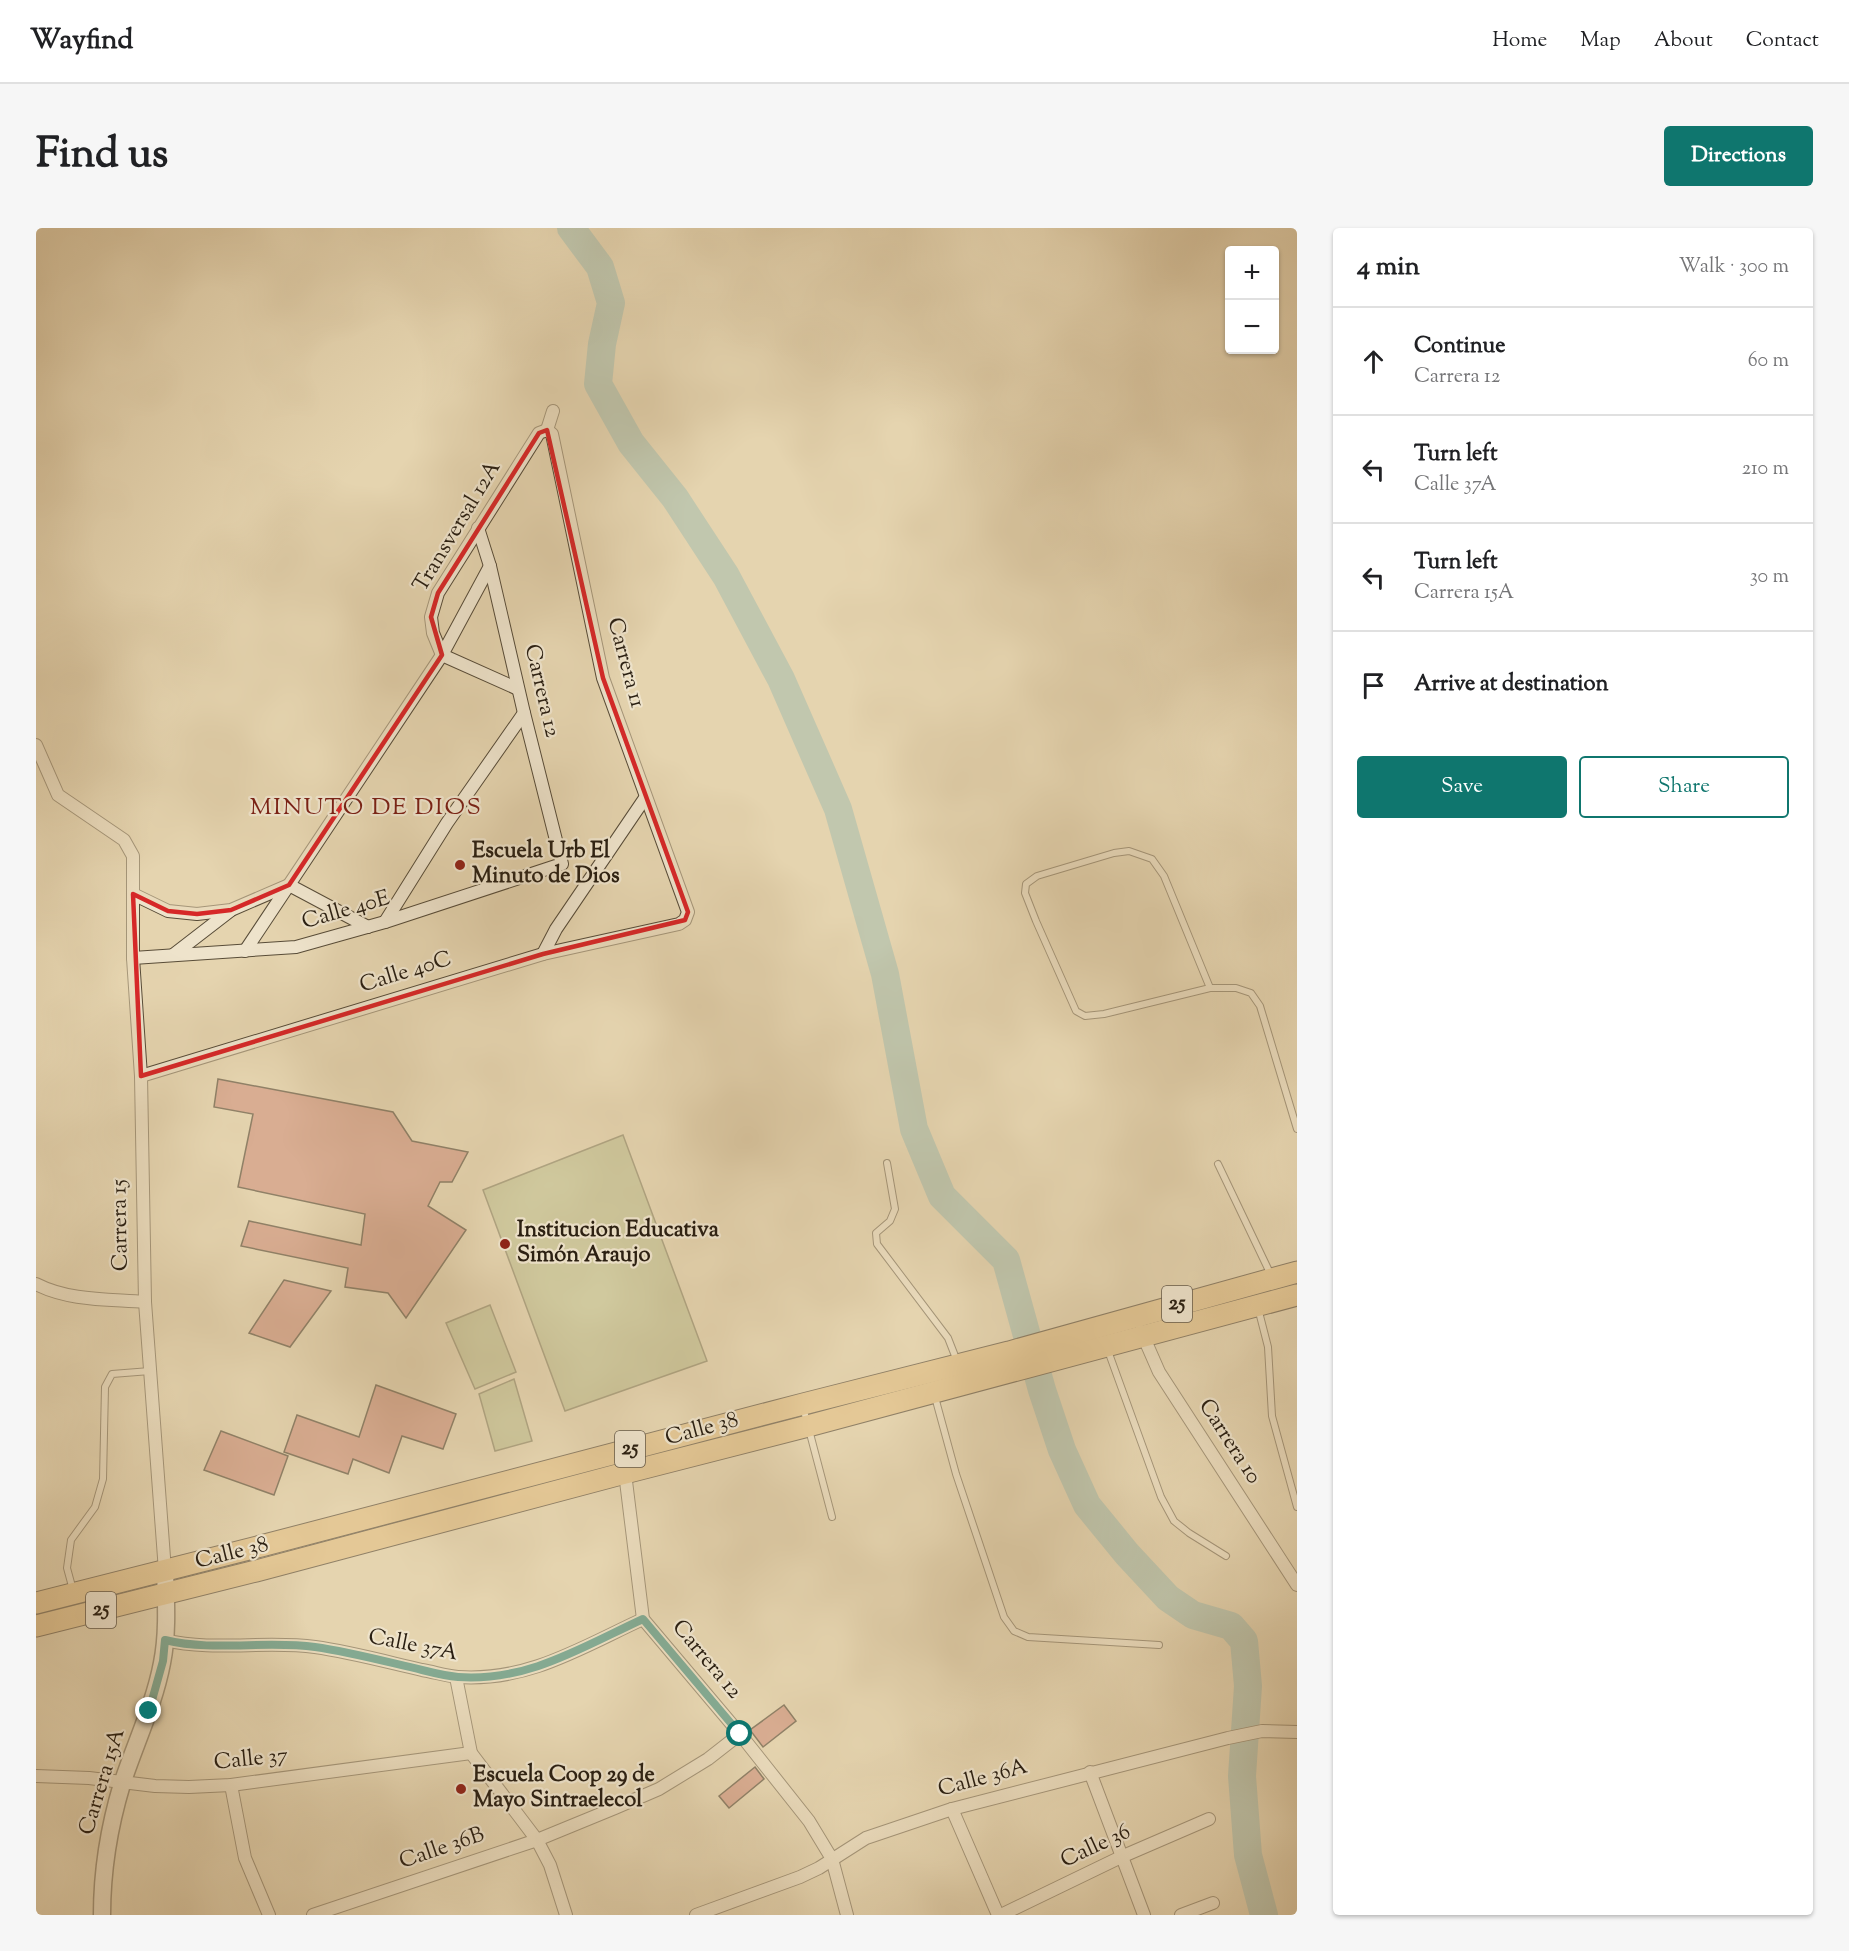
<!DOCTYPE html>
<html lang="en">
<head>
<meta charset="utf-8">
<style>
  :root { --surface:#fff; --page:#f6f6f6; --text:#202124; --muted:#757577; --line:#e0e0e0; --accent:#0f766e }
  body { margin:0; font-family:"Sorts Mill Goudy",serif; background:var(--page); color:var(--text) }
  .controls { position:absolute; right:18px; top:18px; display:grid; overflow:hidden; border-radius:6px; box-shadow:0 2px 4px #0004 }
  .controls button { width:54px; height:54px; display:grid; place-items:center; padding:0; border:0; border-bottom:2px solid var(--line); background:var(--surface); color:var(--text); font:30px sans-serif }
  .stop { position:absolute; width:18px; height:18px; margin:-14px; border:4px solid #0f766e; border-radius:50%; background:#fff }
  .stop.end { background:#0f766e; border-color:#fff; box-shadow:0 2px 6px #0008 }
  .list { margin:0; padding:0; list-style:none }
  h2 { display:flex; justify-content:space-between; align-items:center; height:78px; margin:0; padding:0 24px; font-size:26px }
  h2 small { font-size:20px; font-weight:400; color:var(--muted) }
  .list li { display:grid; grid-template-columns:39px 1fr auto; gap:18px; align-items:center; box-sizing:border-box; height:108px; padding:0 24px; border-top:2px solid var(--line) }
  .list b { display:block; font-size:22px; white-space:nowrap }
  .list p { margin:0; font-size:20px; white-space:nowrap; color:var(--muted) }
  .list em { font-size:20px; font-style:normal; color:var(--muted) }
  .actions { display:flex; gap:12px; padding:18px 24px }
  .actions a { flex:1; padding:14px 0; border:2px solid var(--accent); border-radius:6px; text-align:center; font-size:21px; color:var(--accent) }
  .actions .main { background:var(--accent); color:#fff }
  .icon { flex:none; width:33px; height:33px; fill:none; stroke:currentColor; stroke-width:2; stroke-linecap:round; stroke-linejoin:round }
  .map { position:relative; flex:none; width:1261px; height:1687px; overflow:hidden; border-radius:6px }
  header { display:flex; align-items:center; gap:36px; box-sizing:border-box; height:84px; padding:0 30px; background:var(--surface); border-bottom:2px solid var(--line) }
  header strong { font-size:28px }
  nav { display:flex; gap:33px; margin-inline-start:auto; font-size:21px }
  .intro { display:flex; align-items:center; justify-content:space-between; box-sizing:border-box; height:144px; padding:0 36px }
  h1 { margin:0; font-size:42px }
  .button { padding:15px 27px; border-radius:6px; background:var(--accent); color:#fff; font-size:21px; font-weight:700 }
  main { display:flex; gap:36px; padding:0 36px }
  aside { flex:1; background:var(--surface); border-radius:6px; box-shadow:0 2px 4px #0004 }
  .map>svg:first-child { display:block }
  .park { fill:#b7bc89; stroke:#706d4d; stroke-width:1.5 }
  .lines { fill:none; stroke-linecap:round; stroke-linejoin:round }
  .river { stroke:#96b8ad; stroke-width:28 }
  .building { fill:#c97f6f; stroke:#291e11; stroke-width:1.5 }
  .service-casing { stroke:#584c38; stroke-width:8 }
  .minor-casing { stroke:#584c38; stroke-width:14 }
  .tertiary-casing { stroke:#584c38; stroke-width:19 }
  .trunk-casing { stroke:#291e11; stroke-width:23 }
  .service { stroke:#eee3cb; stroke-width:6 }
  .minor { stroke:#eee3cb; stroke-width:12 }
  .tertiary { stroke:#eee3cb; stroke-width:16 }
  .trunk { stroke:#e2ba78; stroke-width:21 }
  .route { stroke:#0f766e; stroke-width:8 }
  .marked { fill:none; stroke:#d62828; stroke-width:4.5; stroke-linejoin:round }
  .poi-dot { fill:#8f2418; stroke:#eee3cb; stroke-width:2 }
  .labels { text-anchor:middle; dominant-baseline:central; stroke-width:4.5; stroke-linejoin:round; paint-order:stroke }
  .shield { fill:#eee3cb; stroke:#645949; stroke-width:1.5 }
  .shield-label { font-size:21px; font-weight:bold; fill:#291e11 }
  .street-label { font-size:22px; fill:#291e11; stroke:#eee3cb }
  .poi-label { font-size:22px; font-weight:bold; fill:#291e11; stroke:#eee3cb; text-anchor:start }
  .neighbourhood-label { font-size:24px; letter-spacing:1.5px; fill:#7a1f14; stroke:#eee3cb }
</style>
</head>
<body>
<header>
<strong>Wayfind</strong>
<nav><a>Home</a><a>Map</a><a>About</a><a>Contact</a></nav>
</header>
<div class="intro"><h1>Find us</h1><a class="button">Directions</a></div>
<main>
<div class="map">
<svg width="1261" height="1687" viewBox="0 0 1261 1687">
  <rect width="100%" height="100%" fill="#e5d4af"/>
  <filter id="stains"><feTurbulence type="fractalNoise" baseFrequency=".00333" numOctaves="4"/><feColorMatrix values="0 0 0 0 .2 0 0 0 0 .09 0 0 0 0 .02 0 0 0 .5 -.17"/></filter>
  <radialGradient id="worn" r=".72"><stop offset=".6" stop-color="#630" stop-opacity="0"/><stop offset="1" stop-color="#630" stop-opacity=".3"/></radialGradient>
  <g class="park">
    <path d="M587,907l84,226 -142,50 -82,-221z"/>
    <path d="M454,1077l26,67 -41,17 -29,-66z"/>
    <path d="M478,1151l18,62 -37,10 -16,-57z"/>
  </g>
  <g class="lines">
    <path class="river" d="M535,0l29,39 11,36 -9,41 -4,40 33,59 44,55 51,78 55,103 57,130 47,165 29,155 28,67 64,64 36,130 20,60 25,55 40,49 41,44 25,17 38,11 13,15 4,45 -6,90 6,79 16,60"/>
  </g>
  <g class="building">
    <path d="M182,851l175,33 19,29 56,11 -16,30h-12l-12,24 38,24 -60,88 -18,-25 -43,-6 3,-19 -107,-22 8,-25 112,24 4,-31 -127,-27 15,-73 -39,-7z"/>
    <path d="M248,1052l47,11 -41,56 -41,-14z"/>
    <path d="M340,1157l80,29 -13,35 -41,-13 -13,37 -36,-14 -5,15 -64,-22 13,-37 62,22z"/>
    <path d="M185,1203l67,25 -14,39 -70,-25z"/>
    <path d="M748,1477l12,16 -33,26 -13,-17z"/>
    <path d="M719,1539l9,12 -35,29 -10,-12z"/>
  </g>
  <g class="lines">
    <defs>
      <g id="service">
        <path d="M1174,760l-46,-112 -12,-17 -23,-8 -15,2 -77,23 -11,8 -1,9 11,28 40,90 9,5 19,-2 106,-26h26l15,5 9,13 37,123"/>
        <path d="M851,935l8,46 -5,12 -14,12 1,11 71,94 9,23"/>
        <path d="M1182,936l53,111"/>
        <path d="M1222,1080l10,39 4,69 25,91"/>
        <path d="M1071,1120l54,149 13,24 15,12 37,23"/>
        <path d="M899,1169l21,77 48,143 10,14 14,6 131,8"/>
        <path d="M767,1179l29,110"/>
        <path d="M37,1362l-6,-22 4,-28 24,-33 8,-28 2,-92 7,-13 38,-3"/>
      </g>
      <g id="minor">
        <path d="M482,461l-76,-34 -9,-22 -2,-16 7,-24 101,-160 8,-3"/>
        <path d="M0,517l22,50 66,45 9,16v102l8,118 4,226 20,269"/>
        <path d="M97,666l35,17 29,3 34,-4 58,-25 79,42"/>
        <path d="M349,694l62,-99 77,-110"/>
        <path d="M209,723l197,-296 48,-89"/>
        <path d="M507,726l13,-25 89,-131"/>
        <path d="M137,727l57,-44"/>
        <path d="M97,730l163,-11 89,-25 177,-58 -38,-151 -34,-147 -12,-38"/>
        <path d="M105,848l402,-122 136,-30 6,-4 3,-8 -85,-234 -51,-244 -5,-4 6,-19"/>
        <path d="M0,1056c33,17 72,15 109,18"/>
        <path d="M1105,1103l18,41 138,213"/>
        <path d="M589,1245l18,146 97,115 69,87 23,38 15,56"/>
        <path d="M129,1412c49,12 100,0 150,7 36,5 72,15 107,23 12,2 24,6 36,7 70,5 124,-30 185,-58"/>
        <path d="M420,1449l15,76 66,87 13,25 16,50"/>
        <path d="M1054,1544l54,143"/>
        <path d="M0,1548l53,2 66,8 34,1 42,-2 240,-32"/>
        <path d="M195,1557l14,73 24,57"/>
        <path d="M916,1581l46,106"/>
        <path d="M277,1687l224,-75 78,-32 44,-19 49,-30 32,-25"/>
        <path d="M660,1687l104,-38 19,-9 47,-30 86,-29 276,-71 34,-7 35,1"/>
        <path d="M965,1687l120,-58 88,-38"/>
        <path d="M1145,1687l32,-12"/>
      </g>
      <path id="tertiary" d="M66,1687c0,-45 7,-88 20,-131 13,-40 32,-79 40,-121 6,-30 4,-62 3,-92"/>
      <g id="trunk">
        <path d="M0,1375l225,-57 542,-142 206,-52 288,-80"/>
        <path d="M0,1398l220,-55 369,-98 183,-47 489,-131"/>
      </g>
    </defs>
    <use href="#service" class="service-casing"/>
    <use href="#minor" class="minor-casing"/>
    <use href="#tertiary" class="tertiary-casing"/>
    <use href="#trunk" class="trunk-casing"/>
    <use href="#service" class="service"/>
    <use href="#minor" class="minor"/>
    <use href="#tertiary" class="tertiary"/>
    <use href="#trunk" class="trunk"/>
  </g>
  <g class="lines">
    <path class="route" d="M113,1483l14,-50 2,-21c49,12 100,0 150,7 36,5 72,15 107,23 12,3 24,6 36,7 70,5 124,-30 185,-58l97,115"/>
  </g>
  <path d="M0 0H1261V1687H0ZM511,202l56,248 85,234 -3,8 -142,34 -402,122 -8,-182 35,17 29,3 34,-4 58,-25 153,-230 -11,-38 7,-24 101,-160z" fill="#e5d4af" fill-opacity=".55" fill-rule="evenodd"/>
  <path class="marked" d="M511,202l56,248 85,234 -3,8 -142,34 -402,122 -8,-182 35,17 29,3 34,-4 58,-25 153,-230 -11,-38 7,-24 101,-160z"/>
  <g class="poi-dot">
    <circle cx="424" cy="637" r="6"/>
    <circle cx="469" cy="1016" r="6"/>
    <circle cx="425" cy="1561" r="6"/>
  </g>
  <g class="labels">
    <g class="shield">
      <rect x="1126" y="1058" width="30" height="36" rx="4.5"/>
      <rect x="579" y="1203" width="30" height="36" rx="4.5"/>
      <rect x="50" y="1364" width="30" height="36" rx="4.5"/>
    </g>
    <g class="shield-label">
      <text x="1141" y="1076">25</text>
      <text x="594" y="1221">25</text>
      <text x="65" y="1382">25</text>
    </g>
    <g class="street-label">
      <text transform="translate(422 299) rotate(-59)">Transversal 12A</text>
      <text transform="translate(589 435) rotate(75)">Carrera 11</text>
      <text transform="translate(505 463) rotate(77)">Carrera 12</text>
      <text transform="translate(310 683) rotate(-16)">Calle 40E</text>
      <text transform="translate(370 745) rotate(-17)">Calle 40C</text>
      <text transform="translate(85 997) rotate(-91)">Carrera 15</text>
      <text transform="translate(666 1202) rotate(-15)">Calle 38</text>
      <text transform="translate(1193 1214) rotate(57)">Carrera 10</text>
      <text transform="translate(196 1326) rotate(-14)">Calle 38</text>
      <text transform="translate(377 1418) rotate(11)">Calle 37A</text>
      <text transform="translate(670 1432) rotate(50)">Carrera 12</text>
      <text transform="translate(215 1532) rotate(-6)">Calle 37</text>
      <text transform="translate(947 1551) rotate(-15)">Calle 36A</text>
      <text transform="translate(67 1554) rotate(-73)">Carrera 15A</text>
      <text transform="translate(1060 1619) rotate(-25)">Calle 36</text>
      <text transform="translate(406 1621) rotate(-19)">Calle 36B</text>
    </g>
    <g class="poi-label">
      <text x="436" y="624">Escuela Urb El<tspan x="436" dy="25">Minuto de Dios</tspan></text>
      <text x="481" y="1003">Institucion Educativa<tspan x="481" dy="25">Simón Araujo</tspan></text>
      <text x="437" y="1548">Escuela Coop 29 de<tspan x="437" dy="25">Mayo Sintraelecol</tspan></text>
    </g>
    <g class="neighbourhood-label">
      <text x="330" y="580">MINUTO DE DIOS</text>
    </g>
  </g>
  <rect width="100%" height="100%" filter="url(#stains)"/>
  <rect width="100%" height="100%" fill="url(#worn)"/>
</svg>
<div class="controls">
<button>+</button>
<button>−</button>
</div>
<div class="stop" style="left:704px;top:1506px"></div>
<div class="stop end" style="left:113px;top:1483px"></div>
</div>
<aside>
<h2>4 min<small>Walk · 300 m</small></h2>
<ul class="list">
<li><svg class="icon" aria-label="ahead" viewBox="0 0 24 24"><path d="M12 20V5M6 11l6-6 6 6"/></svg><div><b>Continue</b><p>Carrera 12</p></div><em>60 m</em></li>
<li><svg class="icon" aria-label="left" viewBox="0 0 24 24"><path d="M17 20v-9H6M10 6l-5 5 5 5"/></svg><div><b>Turn left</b><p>Calle 37A</p></div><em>210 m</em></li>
<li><svg class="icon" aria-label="left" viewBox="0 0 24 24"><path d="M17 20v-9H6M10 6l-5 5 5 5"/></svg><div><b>Turn left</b><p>Carrera 15A</p></div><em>30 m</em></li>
<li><svg class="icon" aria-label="arrive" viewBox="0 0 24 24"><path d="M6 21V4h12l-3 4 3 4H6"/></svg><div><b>Arrive at destination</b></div></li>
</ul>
<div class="actions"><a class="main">Save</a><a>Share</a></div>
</aside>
</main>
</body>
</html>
